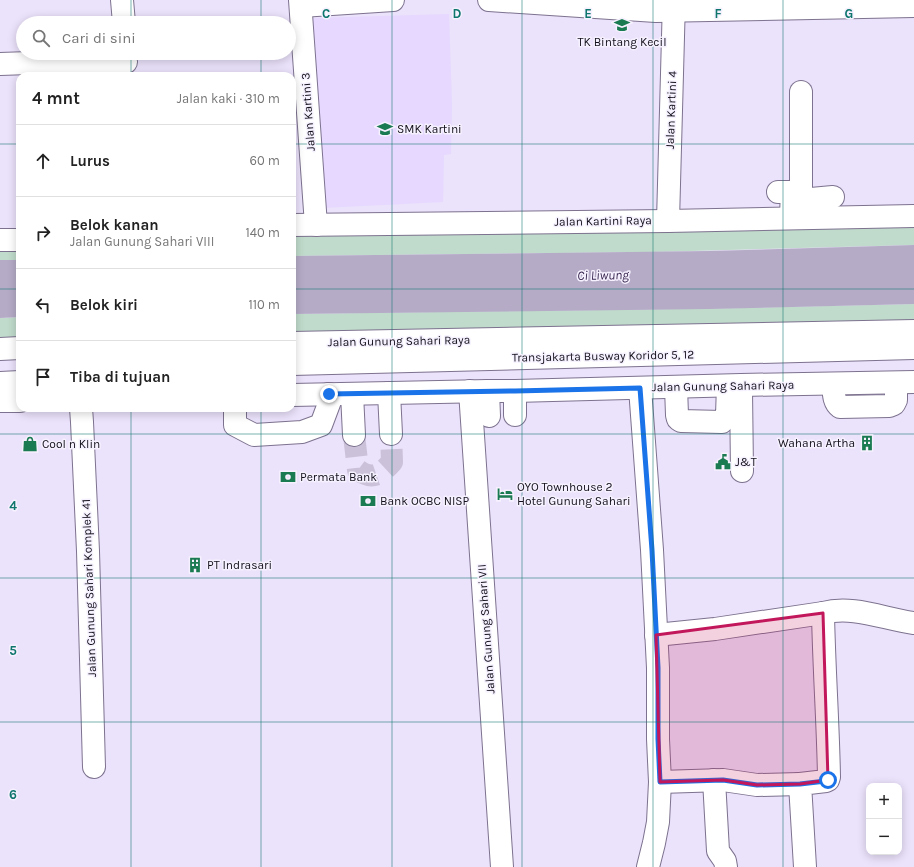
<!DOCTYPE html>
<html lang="id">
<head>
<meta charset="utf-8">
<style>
  :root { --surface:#fff; --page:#f2f2f2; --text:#222; --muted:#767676; --line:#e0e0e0 }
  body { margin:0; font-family:Karla,sans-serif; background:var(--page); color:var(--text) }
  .controls { position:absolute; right:12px; bottom:12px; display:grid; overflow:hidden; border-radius:8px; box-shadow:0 2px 10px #0003 }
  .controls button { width:36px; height:36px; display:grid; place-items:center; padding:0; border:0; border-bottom:1px solid var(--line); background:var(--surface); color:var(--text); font:20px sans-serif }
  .stop { position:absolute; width:12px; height:12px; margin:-9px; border:3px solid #1a73e8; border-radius:50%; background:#fff }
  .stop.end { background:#1a73e8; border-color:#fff; box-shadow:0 1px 4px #0008 }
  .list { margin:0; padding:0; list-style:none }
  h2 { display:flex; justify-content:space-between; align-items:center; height:52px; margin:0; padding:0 16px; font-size:17px }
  h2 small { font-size:13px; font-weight:400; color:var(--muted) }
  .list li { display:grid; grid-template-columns:26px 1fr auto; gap:12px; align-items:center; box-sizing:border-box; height:72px; padding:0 16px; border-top:1px solid var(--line) }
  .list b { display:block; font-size:15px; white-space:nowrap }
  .list p { margin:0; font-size:13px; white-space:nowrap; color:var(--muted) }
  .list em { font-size:13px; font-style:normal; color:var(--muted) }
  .icon { flex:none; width:22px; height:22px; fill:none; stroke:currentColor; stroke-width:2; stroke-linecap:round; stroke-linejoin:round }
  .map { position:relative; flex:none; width:914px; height:867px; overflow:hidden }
  .search { position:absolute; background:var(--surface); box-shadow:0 2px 10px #0003; left:16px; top:16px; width:280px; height:44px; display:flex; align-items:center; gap:10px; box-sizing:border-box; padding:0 14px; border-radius:22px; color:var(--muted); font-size:15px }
  .panel { position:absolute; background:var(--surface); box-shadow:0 2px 10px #0003; left:16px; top:72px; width:280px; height:340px; border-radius:12px }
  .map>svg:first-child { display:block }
  .built { fill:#e6d8ff }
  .green { fill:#c0dbcb }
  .water { fill:#b5abc7 }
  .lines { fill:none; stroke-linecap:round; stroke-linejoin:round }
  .minor-tunnel { stroke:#cbc2d9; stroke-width:22; stroke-dasharray:22 11; stroke-linecap:butt }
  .minor-casing { stroke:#7d728f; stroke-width:24 }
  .major-casing { stroke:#7d728f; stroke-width:24 }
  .minor { stroke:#fff; stroke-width:22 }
  .major { stroke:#fff; stroke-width:22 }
  .route { stroke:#1a73e8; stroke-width:5 }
  .marked { fill:#c2185b; fill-opacity:0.2; stroke:#c2185b; stroke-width:3; stroke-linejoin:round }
  .grid { fill:none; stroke:#0f766e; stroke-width:1; stroke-opacity:0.55 }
  .labels { text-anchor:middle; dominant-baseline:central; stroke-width:3; stroke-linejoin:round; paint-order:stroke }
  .poi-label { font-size:12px; fill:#130f1a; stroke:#f6f1fe; text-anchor:start }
  .street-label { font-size:12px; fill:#130f1a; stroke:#f6f1fe }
  .water-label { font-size:13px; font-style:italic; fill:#3a2951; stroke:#f6f1fe }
  .grid-label { font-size:13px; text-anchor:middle; font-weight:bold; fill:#0f766e; stroke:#f6f1fe; stroke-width:3; stroke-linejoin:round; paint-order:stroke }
</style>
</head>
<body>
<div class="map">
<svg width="914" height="867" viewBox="0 0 914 867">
  <rect width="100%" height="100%" fill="#ebe2fb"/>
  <path class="built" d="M449,14l3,90 -1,50 -7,1 -1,47 -121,6 -9,-190z"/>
  <g class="green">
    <path d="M914,216v29l-260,7 -362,4v-31z"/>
    <rect x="0" y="240" width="20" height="20"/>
    <path d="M914,304v27l-622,12v-29l452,-6z"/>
    <path d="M20,317v31l-20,1v-31z"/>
  </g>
  <g class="water">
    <path d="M914,245v59l-204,5 -418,5v-58l417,-5z"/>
    <path d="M0,260h20v57l-20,1z"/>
  </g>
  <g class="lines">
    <path class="minor-tunnel" d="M354,435l4,35c15,11 23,4 34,-8l-1,-28"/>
    <defs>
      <g id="minor">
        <path d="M122,0l2,23"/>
        <path d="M300,0l16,225"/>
        <path d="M489,0l167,11 258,-5"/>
        <path d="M301,6l92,-6"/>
        <path d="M0,64l29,-1 33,5 64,-6"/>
        <path d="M778,192h14l-1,23"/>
        <path d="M801,218v-126"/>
        <path d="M811,218v-19l22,-2"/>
        <path d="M668,221l6,-221"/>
        <path d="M292,225l376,-4 246,-5"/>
        <path d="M0,240h20"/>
        <path d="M292,364l622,-16"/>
        <path d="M0,383l20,-1"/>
        <path d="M833,384c1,8 0,18 7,23l49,-1 5,-2 2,-4v-17"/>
        <path d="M676,387l1,28 1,4 3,2 41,1 3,-3 2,-4 1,-29"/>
        <path d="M640,388l12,162 6,118v71l2,43 -2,40 -4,21 -6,24"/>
        <path d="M470,391l32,476"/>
        <path d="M488,391l1,25"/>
        <path d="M515,391v24"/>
        <path d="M741,391l1,80"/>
        <path d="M389,393l2,41"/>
        <path d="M352,394l2,41"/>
        <path d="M81,408l1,14 6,129 6,216"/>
        <path d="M235,408v17l19,10 48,-3 19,-7 9,-24 -1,-7"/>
        <path d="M656,635l59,-6 108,-16"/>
        <path d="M714,780l4,71 7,10 1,6"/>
        <path d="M660,782l63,-2 34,5 43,-1"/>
        <path d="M805,867l-5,-83 26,-3 2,-1 1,-3c-1,-55 -5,-109 -6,-164 30,-8 61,6 91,10"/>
      </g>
      <g id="major">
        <path d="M292,343l622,-12"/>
        <path d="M0,349l20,-1"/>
        <path d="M292,395l196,-4h27l226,-6 173,-3"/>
        <path d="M0,401h20"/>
      </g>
    </defs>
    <use href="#minor" class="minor-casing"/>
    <use href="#major" class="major-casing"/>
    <use href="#minor" class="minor"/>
    <use href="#major" class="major"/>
  </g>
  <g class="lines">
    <path class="route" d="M329,394l186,-3 125,-3 12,162 6,118v71l2,43 63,-2 34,5 43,-1 26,-3 2,-1"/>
  </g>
  <path class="marked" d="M823,613l5,167 -28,4 -43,1 -34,-5 -63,2 -4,-147z"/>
  <path class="grid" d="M131,0v23M261,0v23M392,0v867M522,0v867M653,0v867M783,0v867M131,53v23M261,53v23M0,144h20M292,144h622M0,289h20M292,289h622M131,408v459M261,408v459M0,434h914M0,578h914M0,722h914"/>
  <defs>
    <symbol id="school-bare" viewBox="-9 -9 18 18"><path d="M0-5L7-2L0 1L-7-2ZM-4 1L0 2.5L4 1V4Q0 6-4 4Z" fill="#1a7a51" stroke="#f6f1fe" stroke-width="2.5" paint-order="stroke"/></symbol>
    <symbol id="building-bare" viewBox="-9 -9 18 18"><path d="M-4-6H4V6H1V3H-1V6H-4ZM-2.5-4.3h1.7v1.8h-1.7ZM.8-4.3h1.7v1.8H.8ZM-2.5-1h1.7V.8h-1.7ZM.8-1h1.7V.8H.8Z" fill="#1a7a51" stroke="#f6f1fe" stroke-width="2.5" paint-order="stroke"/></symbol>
    <symbol id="shop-bare" viewBox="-9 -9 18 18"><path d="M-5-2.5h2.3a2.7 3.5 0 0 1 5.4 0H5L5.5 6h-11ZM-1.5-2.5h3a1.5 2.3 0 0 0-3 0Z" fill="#1a7a51" stroke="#f6f1fe" stroke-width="2.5" paint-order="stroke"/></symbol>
    <symbol id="civic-bare" viewBox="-9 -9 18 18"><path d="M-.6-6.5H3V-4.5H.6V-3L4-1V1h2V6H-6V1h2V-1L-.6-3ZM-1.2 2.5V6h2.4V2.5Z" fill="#1a7a51" stroke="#f6f1fe" stroke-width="2.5" paint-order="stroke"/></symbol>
    <symbol id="bank-bare" viewBox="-9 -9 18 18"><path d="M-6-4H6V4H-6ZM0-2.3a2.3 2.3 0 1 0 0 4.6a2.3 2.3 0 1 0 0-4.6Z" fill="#1a7a51" stroke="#f6f1fe" stroke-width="2.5" paint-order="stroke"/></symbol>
    <symbol id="hotel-bare" viewBox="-9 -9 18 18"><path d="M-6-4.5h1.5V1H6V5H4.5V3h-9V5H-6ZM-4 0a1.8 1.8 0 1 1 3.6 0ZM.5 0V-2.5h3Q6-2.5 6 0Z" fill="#1a7a51" stroke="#f6f1fe" stroke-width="2.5" paint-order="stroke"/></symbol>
  </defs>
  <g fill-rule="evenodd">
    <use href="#school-bare" x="611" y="14" width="22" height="22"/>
    <use href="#school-bare" x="374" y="118" width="22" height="22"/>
    <use href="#building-bare" x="856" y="432" width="22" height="22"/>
    <use href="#shop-bare" x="19" y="433" width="22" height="22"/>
    <use href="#civic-bare" x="712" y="451" width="22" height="22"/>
    <use href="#bank-bare" x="277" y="466" width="22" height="22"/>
    <use href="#hotel-bare" x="494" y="483" width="22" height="22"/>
    <use href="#bank-bare" x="357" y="490" width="22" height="22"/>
    <use href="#building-bare" x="184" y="554" width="22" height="22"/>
  </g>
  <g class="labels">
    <g class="poi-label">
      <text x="622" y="42" text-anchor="middle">TK Bintang Kecil</text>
      <text x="397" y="129">SMK Kartini</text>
      <text x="855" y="443" text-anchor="end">Wahana Artha</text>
      <text x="42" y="444">Cool n Klin</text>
      <text x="735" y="462">J&amp;T</text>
      <text x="300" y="477">Permata Bank</text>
      <text x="517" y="487">OYO Townhouse 2<tspan x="517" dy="14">Hotel Gunung Sahari</tspan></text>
      <text x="380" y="501">Bank OCBC NISP</text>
      <text x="207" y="565">PT Indrasari</text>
    </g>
    <g class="street-label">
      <text transform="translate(671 110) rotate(-88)">Jalan Kartini 4</text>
      <text transform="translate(308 112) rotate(-94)">Jalan Kartini 3</text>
      <text transform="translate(603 221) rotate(-1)">Jalan Kartini Raya</text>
      <text transform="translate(399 341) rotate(-1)">Jalan Gunung Sahari Raya</text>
      <text transform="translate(603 356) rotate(-1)">Transjakarta Busway Koridor 5, 12</text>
      <text transform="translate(723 386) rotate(-1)">Jalan Gunung Sahari Raya</text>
      <text transform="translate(89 588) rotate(-92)">Jalan Gunung Sahari Komplek 41</text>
      <text transform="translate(486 629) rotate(-94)">Jalan Gunung Sahari VII</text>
    </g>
    <g class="water-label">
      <text transform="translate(603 275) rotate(-1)">Ci Liwung</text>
    </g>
  </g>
  <g class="grid-label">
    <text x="326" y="18">C</text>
    <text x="457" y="18">D</text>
    <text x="588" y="18">E</text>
    <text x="718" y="18">F</text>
    <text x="849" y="18">G</text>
    <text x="13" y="510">4</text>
    <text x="13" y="655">5</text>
    <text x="13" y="799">6</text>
  </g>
</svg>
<div class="controls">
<button>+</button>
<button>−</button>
</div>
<div class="stop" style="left:828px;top:780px"></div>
<div class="stop end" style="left:329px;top:394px"></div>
<div class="search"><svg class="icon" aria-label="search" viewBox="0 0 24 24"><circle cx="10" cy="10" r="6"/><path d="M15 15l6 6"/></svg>Cari di sini</div>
<section class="panel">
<h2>4 mnt<small>Jalan kaki · 310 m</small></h2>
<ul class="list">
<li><svg class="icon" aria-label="ahead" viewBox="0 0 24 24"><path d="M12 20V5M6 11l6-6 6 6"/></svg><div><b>Lurus</b></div><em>60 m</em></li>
<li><svg class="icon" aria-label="right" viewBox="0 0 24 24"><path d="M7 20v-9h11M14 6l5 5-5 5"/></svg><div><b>Belok kanan</b><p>Jalan Gunung Sahari VIII</p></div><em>140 m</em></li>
<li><svg class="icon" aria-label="left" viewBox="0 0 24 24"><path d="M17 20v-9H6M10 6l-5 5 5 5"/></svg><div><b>Belok kiri</b></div><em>110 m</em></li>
<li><svg class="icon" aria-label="arrive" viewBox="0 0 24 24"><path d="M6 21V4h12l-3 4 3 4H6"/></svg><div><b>Tiba di tujuan</b></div></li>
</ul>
</section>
</div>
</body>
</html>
